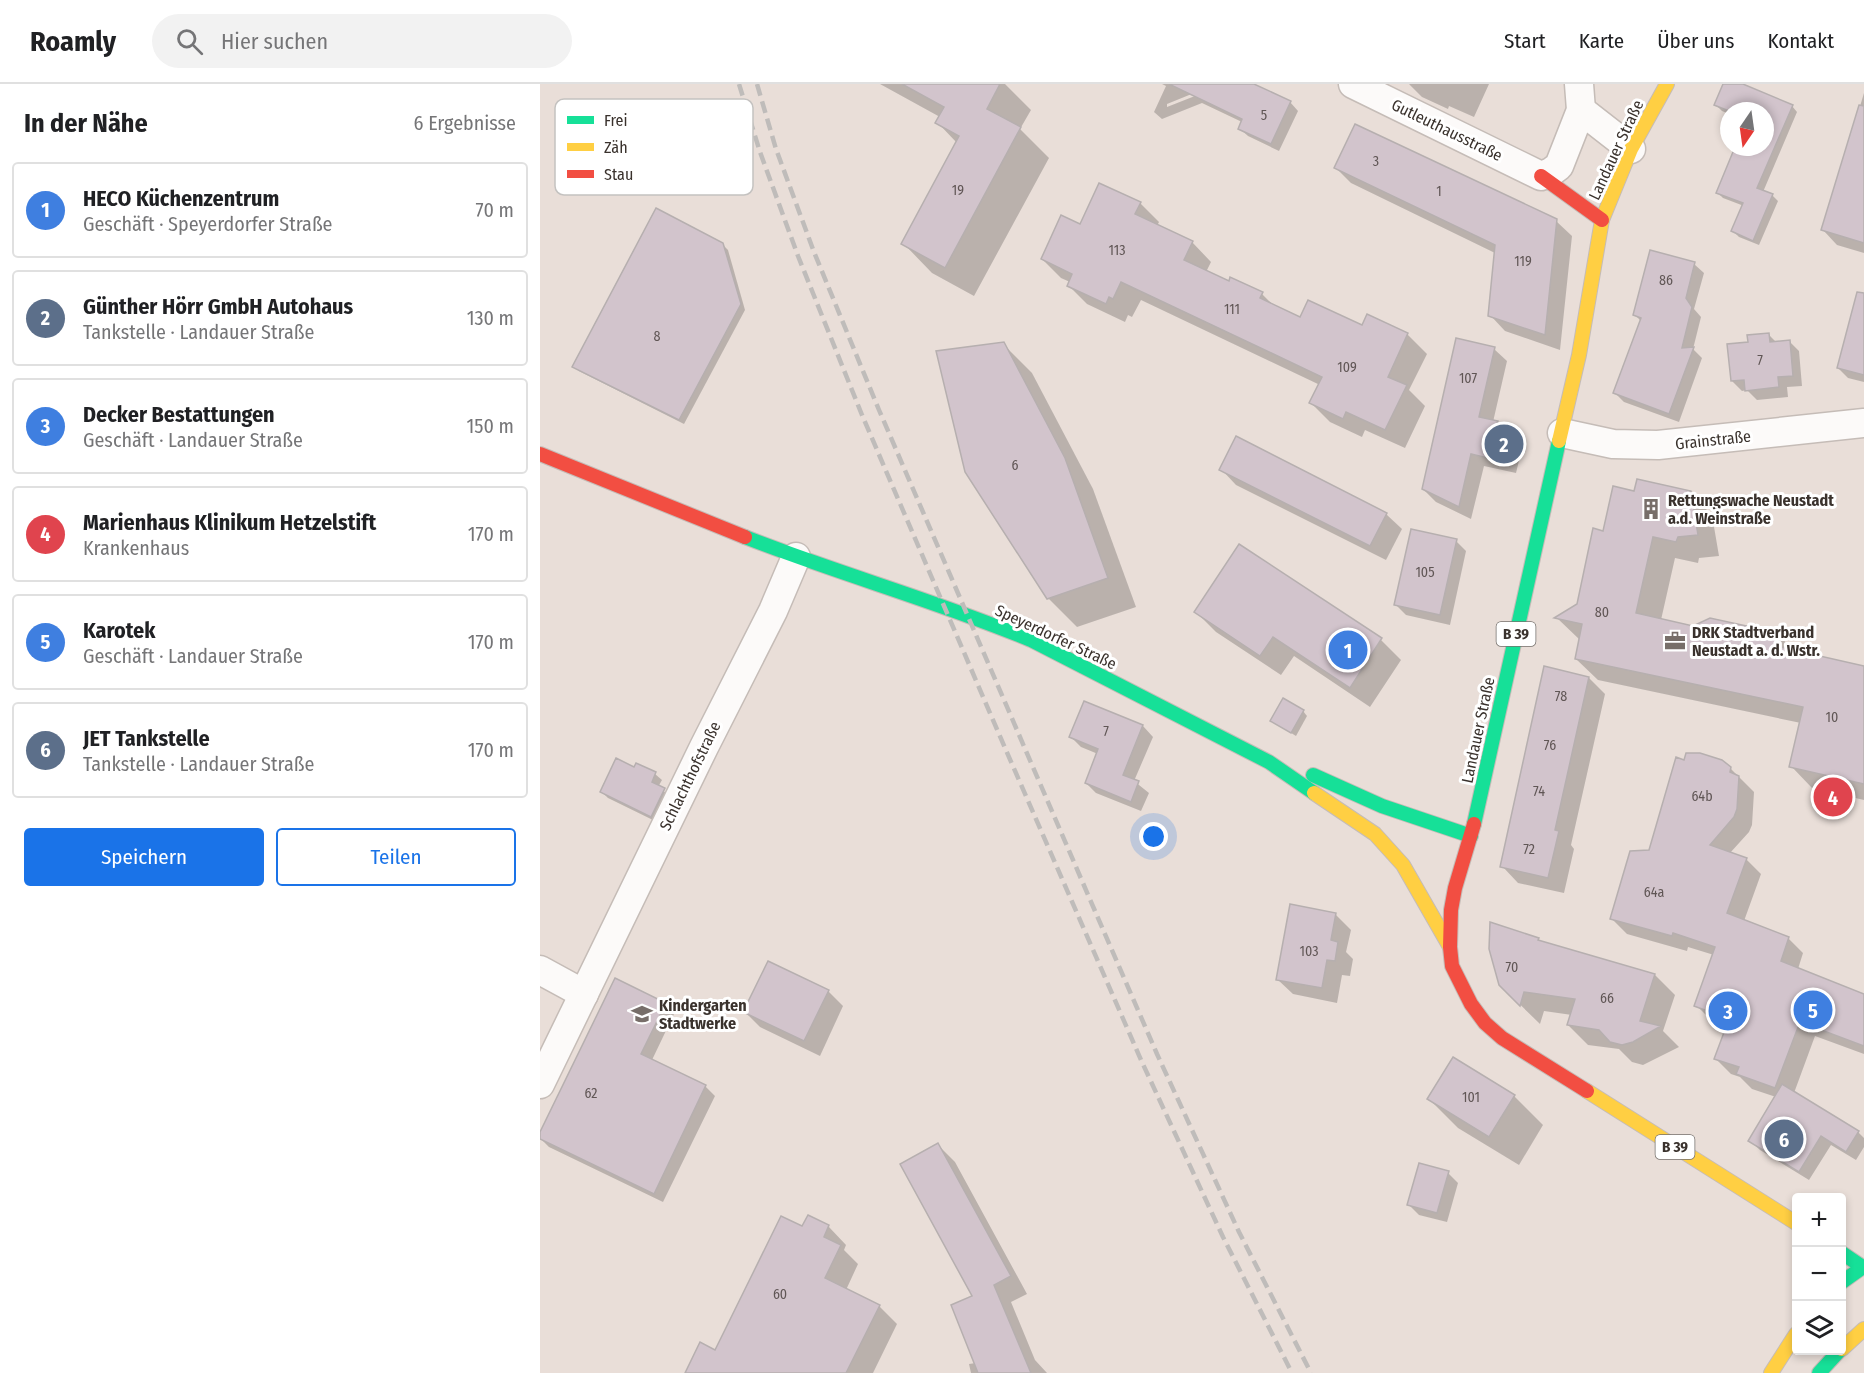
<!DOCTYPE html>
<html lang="de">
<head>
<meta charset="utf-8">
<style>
  :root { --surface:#fff; --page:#f2f2f2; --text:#202124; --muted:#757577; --line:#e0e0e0; --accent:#1a73e8 }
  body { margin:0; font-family:"Fira Sans Condensed",sans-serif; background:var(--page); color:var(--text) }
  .controls { position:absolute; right:18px; bottom:18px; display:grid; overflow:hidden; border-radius:6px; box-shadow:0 3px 9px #0003 }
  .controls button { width:54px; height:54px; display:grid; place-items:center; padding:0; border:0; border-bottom:2px solid var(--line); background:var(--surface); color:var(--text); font:30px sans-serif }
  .compass { position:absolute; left:1180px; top:18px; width:54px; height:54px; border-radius:50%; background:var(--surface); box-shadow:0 3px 9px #0003; rotate:193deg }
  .you { position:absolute; left:614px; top:753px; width:21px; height:21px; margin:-15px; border:4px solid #fff; border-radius:50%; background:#1a73e8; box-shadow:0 0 0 9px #1a73e833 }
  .badge { display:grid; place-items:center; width:39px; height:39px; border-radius:50%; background:var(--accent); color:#fff; font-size:20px; font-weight:700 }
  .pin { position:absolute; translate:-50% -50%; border:3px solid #fff; box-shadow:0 2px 6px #0006 }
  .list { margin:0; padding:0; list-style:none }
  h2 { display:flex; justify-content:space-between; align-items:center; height:78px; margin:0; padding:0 24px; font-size:26px }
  h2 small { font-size:20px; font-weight:400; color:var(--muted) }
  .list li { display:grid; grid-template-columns:39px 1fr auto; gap:18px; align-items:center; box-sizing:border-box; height:96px; margin:0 12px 12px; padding:0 12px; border:2px solid var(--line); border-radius:6px }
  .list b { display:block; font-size:22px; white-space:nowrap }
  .list p { margin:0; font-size:20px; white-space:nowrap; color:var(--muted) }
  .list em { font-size:20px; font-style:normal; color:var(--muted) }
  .actions { display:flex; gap:12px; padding:18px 24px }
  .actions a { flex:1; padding:14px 0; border:2px solid var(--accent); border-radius:6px; text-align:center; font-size:21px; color:var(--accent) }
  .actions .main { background:var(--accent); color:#fff }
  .icon { flex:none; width:33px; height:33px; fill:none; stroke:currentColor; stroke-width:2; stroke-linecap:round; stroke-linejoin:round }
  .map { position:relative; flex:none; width:1324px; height:1289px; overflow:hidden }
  header { display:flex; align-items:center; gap:36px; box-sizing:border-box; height:84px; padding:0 30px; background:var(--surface); border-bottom:2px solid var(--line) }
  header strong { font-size:28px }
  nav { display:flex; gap:33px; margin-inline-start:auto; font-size:21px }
  .search { width:420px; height:54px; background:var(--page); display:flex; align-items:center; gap:15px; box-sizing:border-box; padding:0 21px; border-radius:33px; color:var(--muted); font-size:22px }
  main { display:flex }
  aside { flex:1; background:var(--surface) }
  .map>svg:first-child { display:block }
  .shadow { fill:#0003; fill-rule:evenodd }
  .building { fill:#d2c4cc; stroke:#b6afaf; stroke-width:1.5 }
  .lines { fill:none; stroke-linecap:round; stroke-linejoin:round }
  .street-casing { stroke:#c5bcb7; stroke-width:31 }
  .fast-casing { stroke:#c5bcb7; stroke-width:16 }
  .slow-casing { stroke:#c5bcb7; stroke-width:16 }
  .jam-casing { stroke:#c5bcb7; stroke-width:16 }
  .street { stroke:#fcfaf9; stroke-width:28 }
  .fast { stroke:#16e098; stroke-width:14 }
  .slow { stroke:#ffcf43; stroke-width:14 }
  .jam { stroke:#f24e42; stroke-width:14 }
  .rail { stroke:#bfbcba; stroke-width:4.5; stroke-dasharray:12 6; stroke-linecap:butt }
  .labels { text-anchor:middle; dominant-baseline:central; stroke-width:6; stroke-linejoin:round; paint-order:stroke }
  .number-label { font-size:14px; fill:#605655 }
  .shield { fill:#fff; stroke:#75706c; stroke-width:1.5 }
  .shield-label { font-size:15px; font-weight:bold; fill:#3a322d }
  .street-label { font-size:16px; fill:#3a322d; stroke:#fff }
  .poi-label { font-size:16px; font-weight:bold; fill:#3a322d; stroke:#fff; text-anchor:start }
  .key { fill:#fff; stroke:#c4c2c0; stroke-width:1.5 }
  .key-label { font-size:16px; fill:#3a322d }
</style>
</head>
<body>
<header>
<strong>Roamly</strong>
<div class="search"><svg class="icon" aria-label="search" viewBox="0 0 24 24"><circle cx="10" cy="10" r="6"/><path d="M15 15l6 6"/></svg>Hier suchen</div>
<nav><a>Start</a><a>Karte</a><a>Über uns</a><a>Kontakt</a></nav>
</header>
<main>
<aside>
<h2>In der Nähe<small>6 Ergebnisse</small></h2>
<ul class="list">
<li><span class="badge" style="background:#3f7fe0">1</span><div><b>HECO Küchenzentrum</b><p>Geschäft · Speyerdorfer Straße</p></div><em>70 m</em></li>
<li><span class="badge" style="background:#5c6f8a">2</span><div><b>Günther Hörr GmbH Autohaus</b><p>Tankstelle · Landauer Straße</p></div><em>130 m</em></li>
<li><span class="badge" style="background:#3f7fe0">3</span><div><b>Decker Bestattungen</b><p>Geschäft · Landauer Straße</p></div><em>150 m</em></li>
<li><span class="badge" style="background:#e0444e">4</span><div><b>Marienhaus Klinikum Hetzelstift</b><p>Krankenhaus</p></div><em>170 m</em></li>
<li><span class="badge" style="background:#3f7fe0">5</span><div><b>Karotek</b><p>Geschäft · Landauer Straße</p></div><em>170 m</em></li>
<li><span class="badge" style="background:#5c6f8a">6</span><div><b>JET Tankstelle</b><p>Tankstelle · Landauer Straße</p></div><em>170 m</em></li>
</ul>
<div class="actions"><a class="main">Speichern</a><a>Teilen</a></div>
</aside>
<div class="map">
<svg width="1324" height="1289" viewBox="0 0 1324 1289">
  <rect width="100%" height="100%" fill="#e9ded8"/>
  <g class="shadow">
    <path d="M340,0h125l26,26 -11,19 29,29 -75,138 -42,-23 -29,-30 54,-100 -20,-21 3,-5z"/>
    <path d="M622,0h88l40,18 8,9 -19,40 -31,-15 -9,-8 3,-6 -40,-19 -40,16 -8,-7 12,-26zM659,7l1,3 -33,13v-3z"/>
    <path d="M869,0h80l-15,33 -25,-11 -1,3 -26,-12z"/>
    <path d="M1185,0h14l53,22 5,6 -34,80 9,3 6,6 -19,44 -20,-8 -6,-6 11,-25 -21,-8 -6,-6 20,-45h28v-36h-36v3l-7,-3 -6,-6z"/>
    <path d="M1324,9v160l-27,-8 -14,-15z"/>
    <path d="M796,84l220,53 16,15 -12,114 -55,-19 -15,-16 5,-62 -144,-70z"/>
    <path d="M600,119l19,19 -2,4 35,16 19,20 -5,10 56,22 12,12 27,13 62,8 5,-11 40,19 19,19 -18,36 16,16 -20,42 -40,-18 -3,7 -32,-15 -19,-19 9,-18 -179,-85 -9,17 -4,-2 -3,7 -38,-18 -19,-19 2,-3 -9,-4 -19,-19 39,-33z"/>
    <path d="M183,161l5,5 17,60 -61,114 -105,-53 -5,-5z"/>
    <path d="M1154,180l10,9 -10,36 7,8 -8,32 9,9 -23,64 -55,-20 -9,-9 26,-72 -6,-6z"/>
    <path d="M1318,209l6,2v87l-16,-4 -10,-10z"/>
    <path d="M1228,250l8,8 13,-1 10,10 3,35 -15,1 1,10 -31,3 -10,-10 -5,1 -10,-10 17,-38z"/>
    <path d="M463,260l29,29 61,116 43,118 -59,20 -29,-29z"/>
    <path d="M954,265l13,12 -14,61h4l7,8 6,1 13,13 -7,29 -32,-7 -13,53 -35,-17 -13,-13z"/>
    <path d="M681,385l165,45 16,15 -16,31 -150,-75z"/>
    <path d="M1095,409h55l22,22 7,41 -20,2 -1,5 -23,-5 -14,62 33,8 84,7 18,17 68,16v132l-52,-12 -21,-22 10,-43 -203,-43 -22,-21 4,-19 -23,-22 21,-13 26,-73z"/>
    <path d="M916,457l10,10 -16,74 -44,-10 -10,-10z"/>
    <path d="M700,462l141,94 20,20 -31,47 -76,-51 -13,19 -65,-43 -20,-20z"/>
    <path d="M1049,594l16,16 -34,151 3,4 -10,44 -46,-10 -16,-17z"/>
    <path d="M545,619l58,23 10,11 -19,44 15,12 -8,18 -45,-18 -10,-10 12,-29 -17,-7 -10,-10z"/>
    <path d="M763,627l4,5 -11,20 -24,-15z"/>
    <path d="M97,681l18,9 7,6 -4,7 12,9 -13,26 -49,-24 -6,-6 33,-23z"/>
    <path d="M1190,684l24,24 -2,33 -3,7 -19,21 16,6 15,15 -17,47 44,17 15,15 -5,16 66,27v58l-49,-18 -21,57 64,39 6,6v9l-8,13 -25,-15 -22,35 -49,-30 -10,-10 26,-43 -24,-8 -12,-12 -9,-3 -15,-15 12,-32 -17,-7 -15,-15 18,-50 -26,-8 -1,4 -60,-17 -15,-15 38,-68z"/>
    <path d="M795,830l16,16 -5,22 7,7 -3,17 -8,-1 -5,28 -44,-9 -16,-15z"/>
    <path d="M998,855l4,4 113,32 20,20 -12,36 16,16 -36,18 -11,-3 -13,-13 -31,-4 -20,-20 4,-10 -28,-4 -4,13 -40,-39z"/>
    <path d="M288,907l15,15 -23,50 -60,-29 -15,-15z"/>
    <path d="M125,920l9,10 -22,46 53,26 10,10 -52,106 -114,-55 -9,-9v-3z"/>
    <path d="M974,1012l29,29 -24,40 -61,-37 -29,-29z"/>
    <path d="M398,1061l17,17 72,132 -16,8 24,58 12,13h-76l-2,-9 7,-1 -2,-66z"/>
    <path d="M908,1089l10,10 -11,39 -28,-7 -10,-10z"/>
    <path d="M268,1133l21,10 17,18 -2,5 14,14 -12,26 33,16 18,18 -24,49h-187l30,-21 87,-124z"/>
  </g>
  <g class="building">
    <path d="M362,0h98l-13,25 34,18 -76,141 -44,-24 58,-108 -24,-13 9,-16z"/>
    <path d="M629,0h85l37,17 -20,43 -33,-15 4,-10z"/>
    <path d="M1183,0h20l50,21 -36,83 16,6 -20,47 -22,-10 12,-28 -27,-10 19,-46h30v-36h-36l-15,-6z"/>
    <path d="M1319,21l5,1v137l-43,-13z"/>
    <path d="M815,40l202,95 -12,116 -57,-19 7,-71 -161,-77z"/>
    <path d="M559,99l42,19 -6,12 58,27 -9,19 45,21 1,-4 33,15 -3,6 40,19 8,-17 54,25 5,-11 41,19 -20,44 19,8 -22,45 -39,-18 -3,7 -34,-16 13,-26 -201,-95 -8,17 -4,-2 -3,7 -39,-18 5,-12 -31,-15 20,-44 19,9z"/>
    <path d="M116,124l67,35 18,61 -62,116 -107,-53z"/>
    <path d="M1110,166l45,12 -9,36 6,9 -10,41 12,-1 -25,67 -56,-21 28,-75 -8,-3z"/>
    <path d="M1317,208l7,1v82l-27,-7z"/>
    <path d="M1229,249l1,9 20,-2 3,36 -15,1 1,10 -34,4 -1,-11 -13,1 -4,-37 21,-2 -1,-7z"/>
    <path d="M916,254l39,9 -16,70 19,4 -2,5 15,4 -7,32 -33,-8 -12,53 -37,-18z"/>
    <path d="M464,258l61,116 43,120 -61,21 -82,-127 -29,-121z"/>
    <path d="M696,352l151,77 -17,33 -151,-76z"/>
    <path d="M1097,395l54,12 7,44 -20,2 -2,5 -23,-5 -17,76 57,13 17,-8 69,15 -3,13 88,20v118l-75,-17 14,-60 -228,-48 7,-35 -28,-6 23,-14 16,-76 10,3 10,-45 21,5z"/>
    <path d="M871,445l46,10 -17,76 -46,-10z"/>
    <path d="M699,460l143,94 -32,50 -77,-51 -13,19 -66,-44z"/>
    <path d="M1004,582l45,11 -34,153 4,1 -11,47 -48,-11z"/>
    <path d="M743,614l21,12 -13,23 -21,-12z"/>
    <path d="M544,617l59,24 -20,50 16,6 -8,21 -46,-19 13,-34 -29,-12z"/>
    <path d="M1146,669h14l22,7 9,7 -1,5 9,4 -2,33 -3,8 -24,28 37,13 -20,55 62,24 -8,24 83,33v52l-64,-24 -25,66 -39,-14 3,-7 -25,-8 15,-40 -35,-13 21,-59 -42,-14 -1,3 -62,-17 20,-68 19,-1 27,-93 8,3z"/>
    <path d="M76,674l18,9 2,-4 20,9 -4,10 13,6 -14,29 -51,-25z"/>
    <path d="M750,820l46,9 -5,27 7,2 -3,19 -8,-1 -5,28 -46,-8z"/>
    <path d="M950,838l49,16 -1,2 117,34 -15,47 21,5 -28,16 -11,3 -12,-3 -11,-12 -32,-5 8,-26 -51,-7 -4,14 -21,-21 -10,-36z"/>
    <path d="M228,877l61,29 -25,51 -61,-29z"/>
    <path d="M75,894l51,25 -25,51 65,31 -52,109 -114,-55v-7z"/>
    <path d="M913,973l62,38 -26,42 -62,-38z"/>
    <path d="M1242,1000l77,47 -13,21 -25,-16 -22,36 -51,-31z"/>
    <path d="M398,1059l73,133 -17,9 37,88h-53l-27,-68 21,-9 -72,-132z"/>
    <path d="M879,1079l30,8 -12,42 -30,-8z"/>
    <path d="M268,1131l21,10 -5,12 17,8 -16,33 55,27 -34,68h-161l15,-31 15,8 66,-134 21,10z"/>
  </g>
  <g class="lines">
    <defs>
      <g id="street">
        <path d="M813,0l188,92 10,-4 8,-6 22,-56 -2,-26"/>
        <path d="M1041,26l50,39"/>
        <path d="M1022,349l51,11 45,1 206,-22"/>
        <path d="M0,886l44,24"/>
        <path d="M0,1000l164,-337 69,-136 23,-54"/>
      </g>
      <g id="fast">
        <path d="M205,453c94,37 192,64 286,103l238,122 45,31"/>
        <path d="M773,691l69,31 89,30"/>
        <path d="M934,740l85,-383"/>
        <path d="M1302,1169l22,15"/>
        <path d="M1302,1198l21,-15"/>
        <path d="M1279,1289l21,-23"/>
      </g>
      <g id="slow">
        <path d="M1019,357l20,-86 23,-135 29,-71 36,-65"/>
        <path d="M774,709l61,41 28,31 47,82"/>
        <path d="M1047,1007l209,132"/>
        <path d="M1302,1265l22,-20"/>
        <path d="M1231,1289l25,-39"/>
      </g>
      <g id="jam">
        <path d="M1001,92l61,44"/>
        <path d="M0,370l205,83"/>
        <path d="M934,740l-19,64 -4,22 -1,37 2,19 19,38 14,19 17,15 85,53"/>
      </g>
    </defs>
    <use href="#street" class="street-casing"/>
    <use href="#fast" class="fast-casing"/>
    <use href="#slow" class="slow-casing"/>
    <use href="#jam" class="jam-casing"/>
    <use href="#street" class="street"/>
    <use href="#fast" class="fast"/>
    <use href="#slow" class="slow"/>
    <use href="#jam" class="jam"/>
    <g class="rail">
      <path d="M199,0l21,68 38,104 64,159 143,333 136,312 82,177 69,136"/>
      <path d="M217,0l19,65 38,103 65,158 216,501 62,143 82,178 72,141"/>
    </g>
  </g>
  <defs>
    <symbol id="building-bare" viewBox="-9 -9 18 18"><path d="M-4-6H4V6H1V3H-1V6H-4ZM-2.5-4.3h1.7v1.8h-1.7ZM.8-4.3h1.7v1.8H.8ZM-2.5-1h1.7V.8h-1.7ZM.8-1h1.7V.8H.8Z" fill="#776e69" stroke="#fff" stroke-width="2.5" paint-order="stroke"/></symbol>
    <symbol id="office-bare" viewBox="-9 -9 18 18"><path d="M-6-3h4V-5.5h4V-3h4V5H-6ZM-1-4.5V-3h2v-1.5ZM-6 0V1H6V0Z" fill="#776e69" stroke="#fff" stroke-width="2.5" paint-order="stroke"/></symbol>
    <symbol id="school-bare" viewBox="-9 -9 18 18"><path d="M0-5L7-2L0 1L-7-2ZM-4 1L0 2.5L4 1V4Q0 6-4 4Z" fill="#776e69" stroke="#fff" stroke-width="2.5" paint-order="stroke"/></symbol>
  </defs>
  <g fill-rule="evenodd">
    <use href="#building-bare" x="1096" y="410" width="30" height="30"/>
    <use href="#office-bare" x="1120" y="542" width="30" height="30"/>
    <use href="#school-bare" x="87" y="915" width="30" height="30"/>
  </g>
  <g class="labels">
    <g class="number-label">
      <text x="724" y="31">5</text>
      <text x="836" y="77">3</text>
      <text x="418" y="106">19</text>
      <text x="899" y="107">1</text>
      <text x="577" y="166">113</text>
      <text x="983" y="177">119</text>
      <text x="1126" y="196">86</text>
      <text x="692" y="225">111</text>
      <text x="117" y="252">8</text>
      <text x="1220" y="276">7</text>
      <text x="807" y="283">109</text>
      <text x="928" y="294">107</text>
      <text x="475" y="381">6</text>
      <text x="885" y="488">105</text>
      <text x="1062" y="528">80</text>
      <text x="1021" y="612">78</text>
      <text x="1292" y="633">10</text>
      <text x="566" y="647">7</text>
      <text x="1010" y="661">76</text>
      <text x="999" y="707">74</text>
      <text x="1162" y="712">64b</text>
      <text x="989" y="765">72</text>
      <text x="1114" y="808">64a</text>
      <text x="769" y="867">103</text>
      <text x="972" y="883">70</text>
      <text x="1067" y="914">66</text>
      <text x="51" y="1009">62</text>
      <text x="931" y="1013">101</text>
      <text x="240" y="1210">60</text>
    </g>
    <g class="shield">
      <rect x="956.5" y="538" width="39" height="24" rx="4.5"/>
      <rect x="1115.5" y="1051" width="39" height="24" rx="4.5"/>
    </g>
    <g class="shield-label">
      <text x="976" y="550">B 39</text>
      <text x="1135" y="1063">B 39</text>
    </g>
    <g class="street-label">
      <text transform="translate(907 46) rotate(26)">Gutleuthausstraße</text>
      <text transform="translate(1076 66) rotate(-65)">Landauer Straße</text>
      <text transform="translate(1173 356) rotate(-6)">Grainstraße</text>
      <text transform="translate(516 553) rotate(25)">Speyerdorfer Straße</text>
      <text transform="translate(938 646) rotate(-78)">Landauer Straße</text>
      <text transform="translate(150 692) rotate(-64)">Schlachthofstraße</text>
    </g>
    <g class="poi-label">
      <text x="1128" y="416">Rettungswache Neustadt<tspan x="1128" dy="18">a.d. Weinstraße</tspan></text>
      <text x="1152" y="548">DRK Stadtverband<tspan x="1152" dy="18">Neustadt a. d. Wstr.</tspan></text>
      <text x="119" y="921">Kindergarten<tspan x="119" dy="18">Stadtwerke</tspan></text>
    </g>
  </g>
  <rect x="15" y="15" width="198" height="96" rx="9" class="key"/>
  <rect x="27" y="32" width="27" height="8" fill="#16e098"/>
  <rect x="27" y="59" width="27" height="8" fill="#ffcf43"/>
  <rect x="27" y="86" width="27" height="8" fill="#f24e42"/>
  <g class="key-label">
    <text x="64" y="42">Frei</text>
    <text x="64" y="69">Zäh</text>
    <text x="64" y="96">Stau</text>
  </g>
</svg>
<div class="controls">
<button>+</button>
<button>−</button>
<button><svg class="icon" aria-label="layers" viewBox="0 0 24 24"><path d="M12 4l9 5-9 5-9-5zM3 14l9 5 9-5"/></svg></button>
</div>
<svg class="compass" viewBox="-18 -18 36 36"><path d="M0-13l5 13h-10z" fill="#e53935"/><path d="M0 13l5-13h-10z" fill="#757577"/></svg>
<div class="you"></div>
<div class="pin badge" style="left:808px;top:566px;background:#3f7fe0">1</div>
<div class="pin badge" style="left:964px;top:360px;background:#5c6f8a">2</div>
<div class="pin badge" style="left:1188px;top:927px;background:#3f7fe0">3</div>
<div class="pin badge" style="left:1293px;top:713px;background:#e0444e">4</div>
<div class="pin badge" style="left:1273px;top:926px;background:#3f7fe0">5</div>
<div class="pin badge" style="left:1244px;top:1055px;background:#5c6f8a">6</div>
</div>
</main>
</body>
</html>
